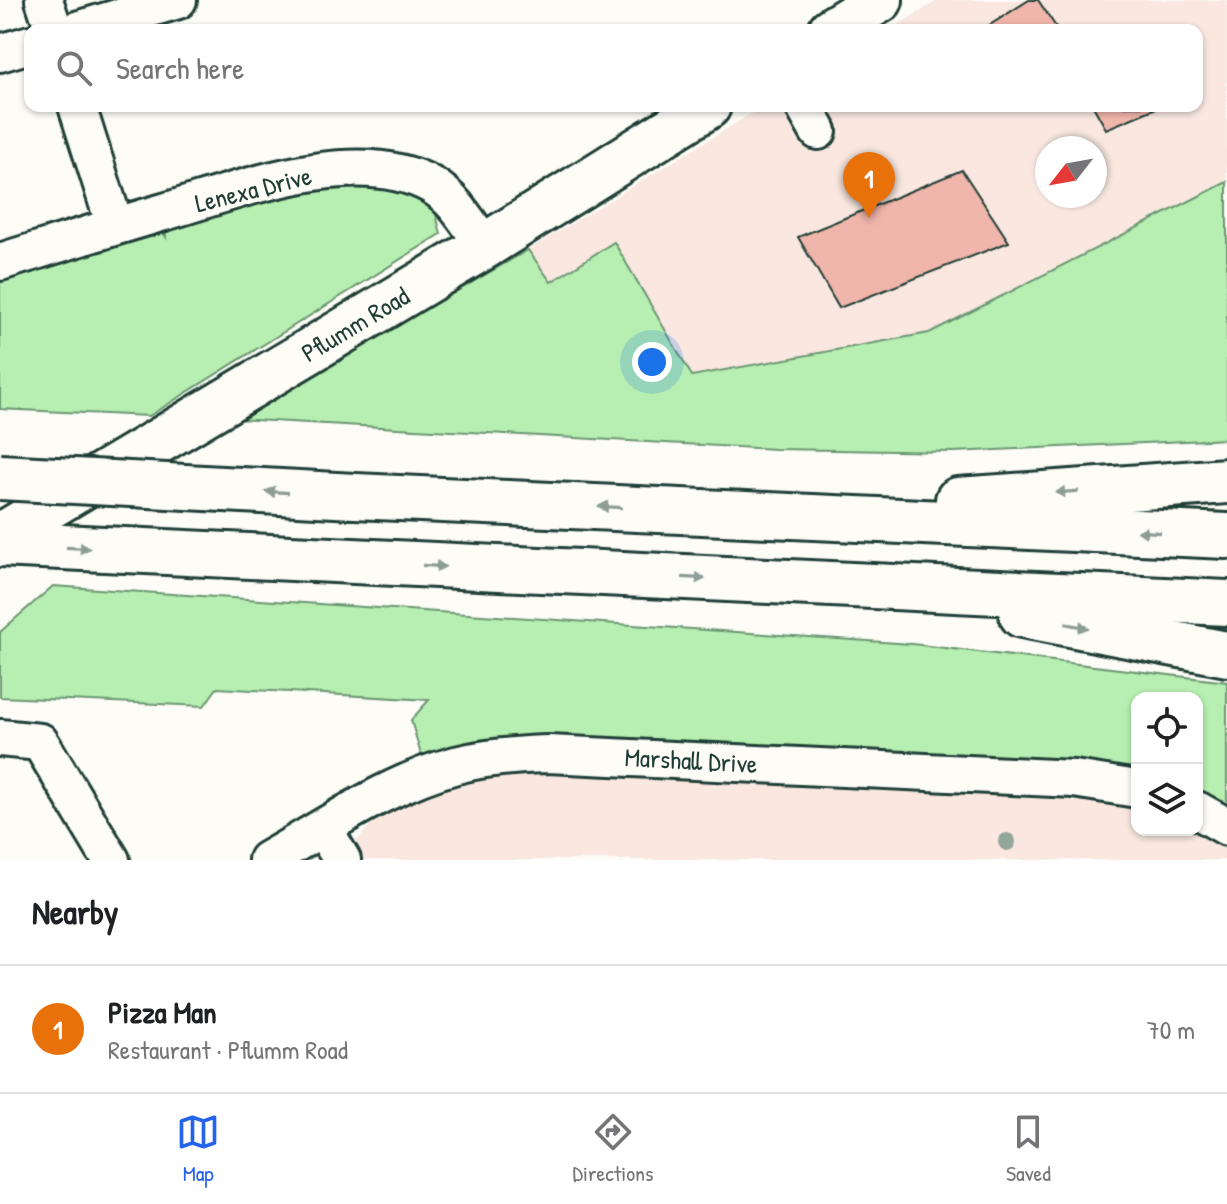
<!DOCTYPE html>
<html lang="en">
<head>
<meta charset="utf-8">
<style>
  :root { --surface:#fff; --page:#f2f2f2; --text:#202124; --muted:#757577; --line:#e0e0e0; --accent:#2563eb }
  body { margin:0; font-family:"Patrick Hand",sans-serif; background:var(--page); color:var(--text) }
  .controls { position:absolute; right:24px; bottom:24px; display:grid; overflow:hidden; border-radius:16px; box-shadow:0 2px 6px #0004 }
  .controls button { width:72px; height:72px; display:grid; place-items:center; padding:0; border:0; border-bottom:2px solid var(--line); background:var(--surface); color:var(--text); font:40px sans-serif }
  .compass { position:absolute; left:1035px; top:136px; width:72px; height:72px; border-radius:50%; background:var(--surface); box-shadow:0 2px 6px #0004; rotate:239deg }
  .you { position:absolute; left:652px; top:362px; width:28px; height:28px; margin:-20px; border:6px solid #fff; border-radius:50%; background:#1a73e8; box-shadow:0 0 0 12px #1a73e833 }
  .badge { display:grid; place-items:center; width:52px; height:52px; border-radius:50%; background:var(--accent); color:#fff; font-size:26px; font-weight:700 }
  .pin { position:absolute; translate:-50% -66px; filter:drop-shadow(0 2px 4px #0008) }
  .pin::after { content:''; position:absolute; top:42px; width:28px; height:24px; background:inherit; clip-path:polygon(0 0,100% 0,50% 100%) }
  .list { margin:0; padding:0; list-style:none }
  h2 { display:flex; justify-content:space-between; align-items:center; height:104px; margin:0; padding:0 32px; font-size:34px }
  h2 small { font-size:26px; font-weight:400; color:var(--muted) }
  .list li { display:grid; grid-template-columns:52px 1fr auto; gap:24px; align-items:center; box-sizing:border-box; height:128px; padding:0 32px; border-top:2px solid var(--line) }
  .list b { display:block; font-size:30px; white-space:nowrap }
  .list p { margin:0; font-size:26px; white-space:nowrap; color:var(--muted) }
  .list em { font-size:26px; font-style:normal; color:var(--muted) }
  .icon { flex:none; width:44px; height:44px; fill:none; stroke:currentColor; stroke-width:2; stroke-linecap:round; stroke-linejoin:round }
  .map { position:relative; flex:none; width:1227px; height:860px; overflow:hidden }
  .search { position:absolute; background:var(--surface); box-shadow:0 2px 6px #0004; left:24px; right:24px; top:24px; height:88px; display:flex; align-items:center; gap:20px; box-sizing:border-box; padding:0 28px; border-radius:16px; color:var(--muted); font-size:30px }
  .sheet { height:232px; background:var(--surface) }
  nav { display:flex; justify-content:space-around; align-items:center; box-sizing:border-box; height:112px; border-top:2px solid var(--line); background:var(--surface); font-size:22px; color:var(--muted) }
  nav a { display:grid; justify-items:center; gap:4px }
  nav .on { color:var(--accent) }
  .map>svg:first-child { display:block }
  .built { fill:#f9e7e0; fill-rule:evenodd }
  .green { fill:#b7eeb1; stroke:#6b9672; stroke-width:2 }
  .building { fill:#f0b5ab; stroke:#1f3d34; stroke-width:2 }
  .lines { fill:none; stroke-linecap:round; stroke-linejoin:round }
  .minor-casing { stroke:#1f3d34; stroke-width:42 }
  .major-casing { stroke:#1f3d34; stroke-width:50 }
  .highway-casing { stroke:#1f3d34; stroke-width:50 }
  .minor { stroke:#fdfcf7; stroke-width:36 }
  .major { stroke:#fdfcf7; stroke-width:44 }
  .highway { stroke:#fdfcf7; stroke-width:44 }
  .highway-bridge-casing { stroke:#1f3d34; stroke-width:50; stroke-linecap:butt }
  .highway-bridge { stroke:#fdfcf7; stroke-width:44 }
  .tree { fill:#93a69a }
  .oneway { fill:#8e9c96 }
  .labels { text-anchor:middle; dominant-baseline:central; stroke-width:7; stroke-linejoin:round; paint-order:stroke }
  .street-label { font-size:26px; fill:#1f3d34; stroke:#fdfcf7 }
</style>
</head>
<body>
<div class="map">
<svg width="1227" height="860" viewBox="0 0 1227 860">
  <rect width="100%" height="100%" fill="#fdfcf7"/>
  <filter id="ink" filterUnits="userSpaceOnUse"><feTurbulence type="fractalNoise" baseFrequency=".0125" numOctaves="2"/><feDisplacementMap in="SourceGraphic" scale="16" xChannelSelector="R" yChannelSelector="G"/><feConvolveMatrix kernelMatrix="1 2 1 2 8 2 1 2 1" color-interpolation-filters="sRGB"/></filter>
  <g filter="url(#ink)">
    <g class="built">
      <path d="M939,0h288v182l-298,151 -237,43 -77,-134 -65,40 -22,-32 236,-144h433v-76h-308zM1047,148h48v48h-48z"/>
      <path d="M532,768l554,26 51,9v27h60l30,15v15h-903l36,-22 11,-15 34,-21 83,-30z"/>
    </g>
    <g class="green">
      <path d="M1227,182v257l-274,13 -178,-3 -540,-30 293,-169 23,32 63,-40 78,134 237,-43z"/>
      <path d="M351,184l54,6 29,17 7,27 -292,182 -149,-7v-135l161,-44 5,7 -1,-9 111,-33z"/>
      <path d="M53,586l859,58 315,38v123l-30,-17v-90h-60v71l-57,-8 -532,-24 -127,18 -10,-35 18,-20 -212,-12 -13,18 -204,-9v-65z"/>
    </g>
    <g class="building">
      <path d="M1029,0h9l20,30h-76z"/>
      <path d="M1093,106h68l-55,23z"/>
      <path d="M962,170l47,72 -170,66 -41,-71z"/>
    </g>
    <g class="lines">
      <defs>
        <g id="minor">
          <path d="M44,0l10,30"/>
          <path d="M77,30l101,-30"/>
          <path d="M0,53l30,-9"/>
          <path d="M77,106l38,120"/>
          <path d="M804,106l14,25"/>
          <path d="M0,262c55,-17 109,-34 164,-50 76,-22 194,-69 269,-26 23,14 36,39 52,60"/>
          <path d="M0,738l40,4 71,118"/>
          <path d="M1197,810l30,17"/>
          <path d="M323,828l19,32"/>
          <path d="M267,860c61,-34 121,-77 189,-95 30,-8 61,-10 92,-11l526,25 63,10"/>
        </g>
        <g id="major">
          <path d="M831,30l49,-30"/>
          <path d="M0,536l485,-290 223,-140"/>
        </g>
        <g id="highway">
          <path d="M355,496l872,40"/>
          <path d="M958,500l269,-19"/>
          <path d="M0,544l1227,59"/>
          <path d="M1022,615l205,39"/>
        </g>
      </defs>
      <use href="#minor" class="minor-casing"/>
      <use href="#major" class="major-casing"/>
      <use href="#highway" class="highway-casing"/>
      <use href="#minor" class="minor"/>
      <use href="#major" class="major"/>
      <use href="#highway" class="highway"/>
      <defs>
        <path id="highway-bridge" d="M0,477l355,19"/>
      </defs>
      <use href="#highway-bridge" class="highway-bridge-casing"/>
      <use href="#highway-bridge" class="highway-bridge"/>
    </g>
    <circle class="tree" cx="1007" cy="842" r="9"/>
    <defs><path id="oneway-solid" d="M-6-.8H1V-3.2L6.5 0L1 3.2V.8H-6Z" transform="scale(2)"/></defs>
    <g class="oneway">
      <use href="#oneway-solid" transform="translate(277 492) rotate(-177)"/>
      <use href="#oneway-solid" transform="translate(1067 492) rotate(176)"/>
      <use href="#oneway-solid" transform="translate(610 507) rotate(-177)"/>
      <use href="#oneway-solid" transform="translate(1149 532) rotate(-177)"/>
      <use href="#oneway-solid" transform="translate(78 548) rotate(3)"/>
      <use href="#oneway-solid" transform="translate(434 566) rotate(3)"/>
      <use href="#oneway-solid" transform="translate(694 578) rotate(3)"/>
      <use href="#oneway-solid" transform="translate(1077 626) rotate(11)"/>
    </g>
  </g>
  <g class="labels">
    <g class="street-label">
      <text transform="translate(253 189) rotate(-14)">Lenexa Drive</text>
      <text transform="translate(355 324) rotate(-31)">Pflumm Road</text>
      <text transform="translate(691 760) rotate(3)">Marshall Drive</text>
    </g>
  </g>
</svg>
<div class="controls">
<button><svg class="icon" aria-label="locate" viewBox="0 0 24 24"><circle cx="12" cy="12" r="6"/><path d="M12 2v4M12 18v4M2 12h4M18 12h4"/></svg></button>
<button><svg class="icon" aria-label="layers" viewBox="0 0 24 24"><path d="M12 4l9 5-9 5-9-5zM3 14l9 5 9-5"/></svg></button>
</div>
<svg class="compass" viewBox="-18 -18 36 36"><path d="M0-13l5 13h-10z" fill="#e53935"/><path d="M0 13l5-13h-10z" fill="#757577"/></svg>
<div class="you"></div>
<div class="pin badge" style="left:869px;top:218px;background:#e8710a">1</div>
<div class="search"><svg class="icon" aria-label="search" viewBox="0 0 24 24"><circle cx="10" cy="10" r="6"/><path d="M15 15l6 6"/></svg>Search here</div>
</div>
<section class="sheet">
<h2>Nearby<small></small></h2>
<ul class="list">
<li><span class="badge" style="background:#e8710a">1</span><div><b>Pizza Man</b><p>Restaurant · Pflumm Road</p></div><em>70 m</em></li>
</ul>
</section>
<nav>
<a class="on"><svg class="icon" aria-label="map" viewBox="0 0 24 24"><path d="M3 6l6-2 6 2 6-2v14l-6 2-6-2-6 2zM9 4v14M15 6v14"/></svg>Map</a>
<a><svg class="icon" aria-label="directions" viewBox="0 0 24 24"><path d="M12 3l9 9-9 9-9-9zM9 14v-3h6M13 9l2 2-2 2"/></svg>Directions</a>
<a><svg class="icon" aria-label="saved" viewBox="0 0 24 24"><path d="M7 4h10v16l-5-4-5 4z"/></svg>Saved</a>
</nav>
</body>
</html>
